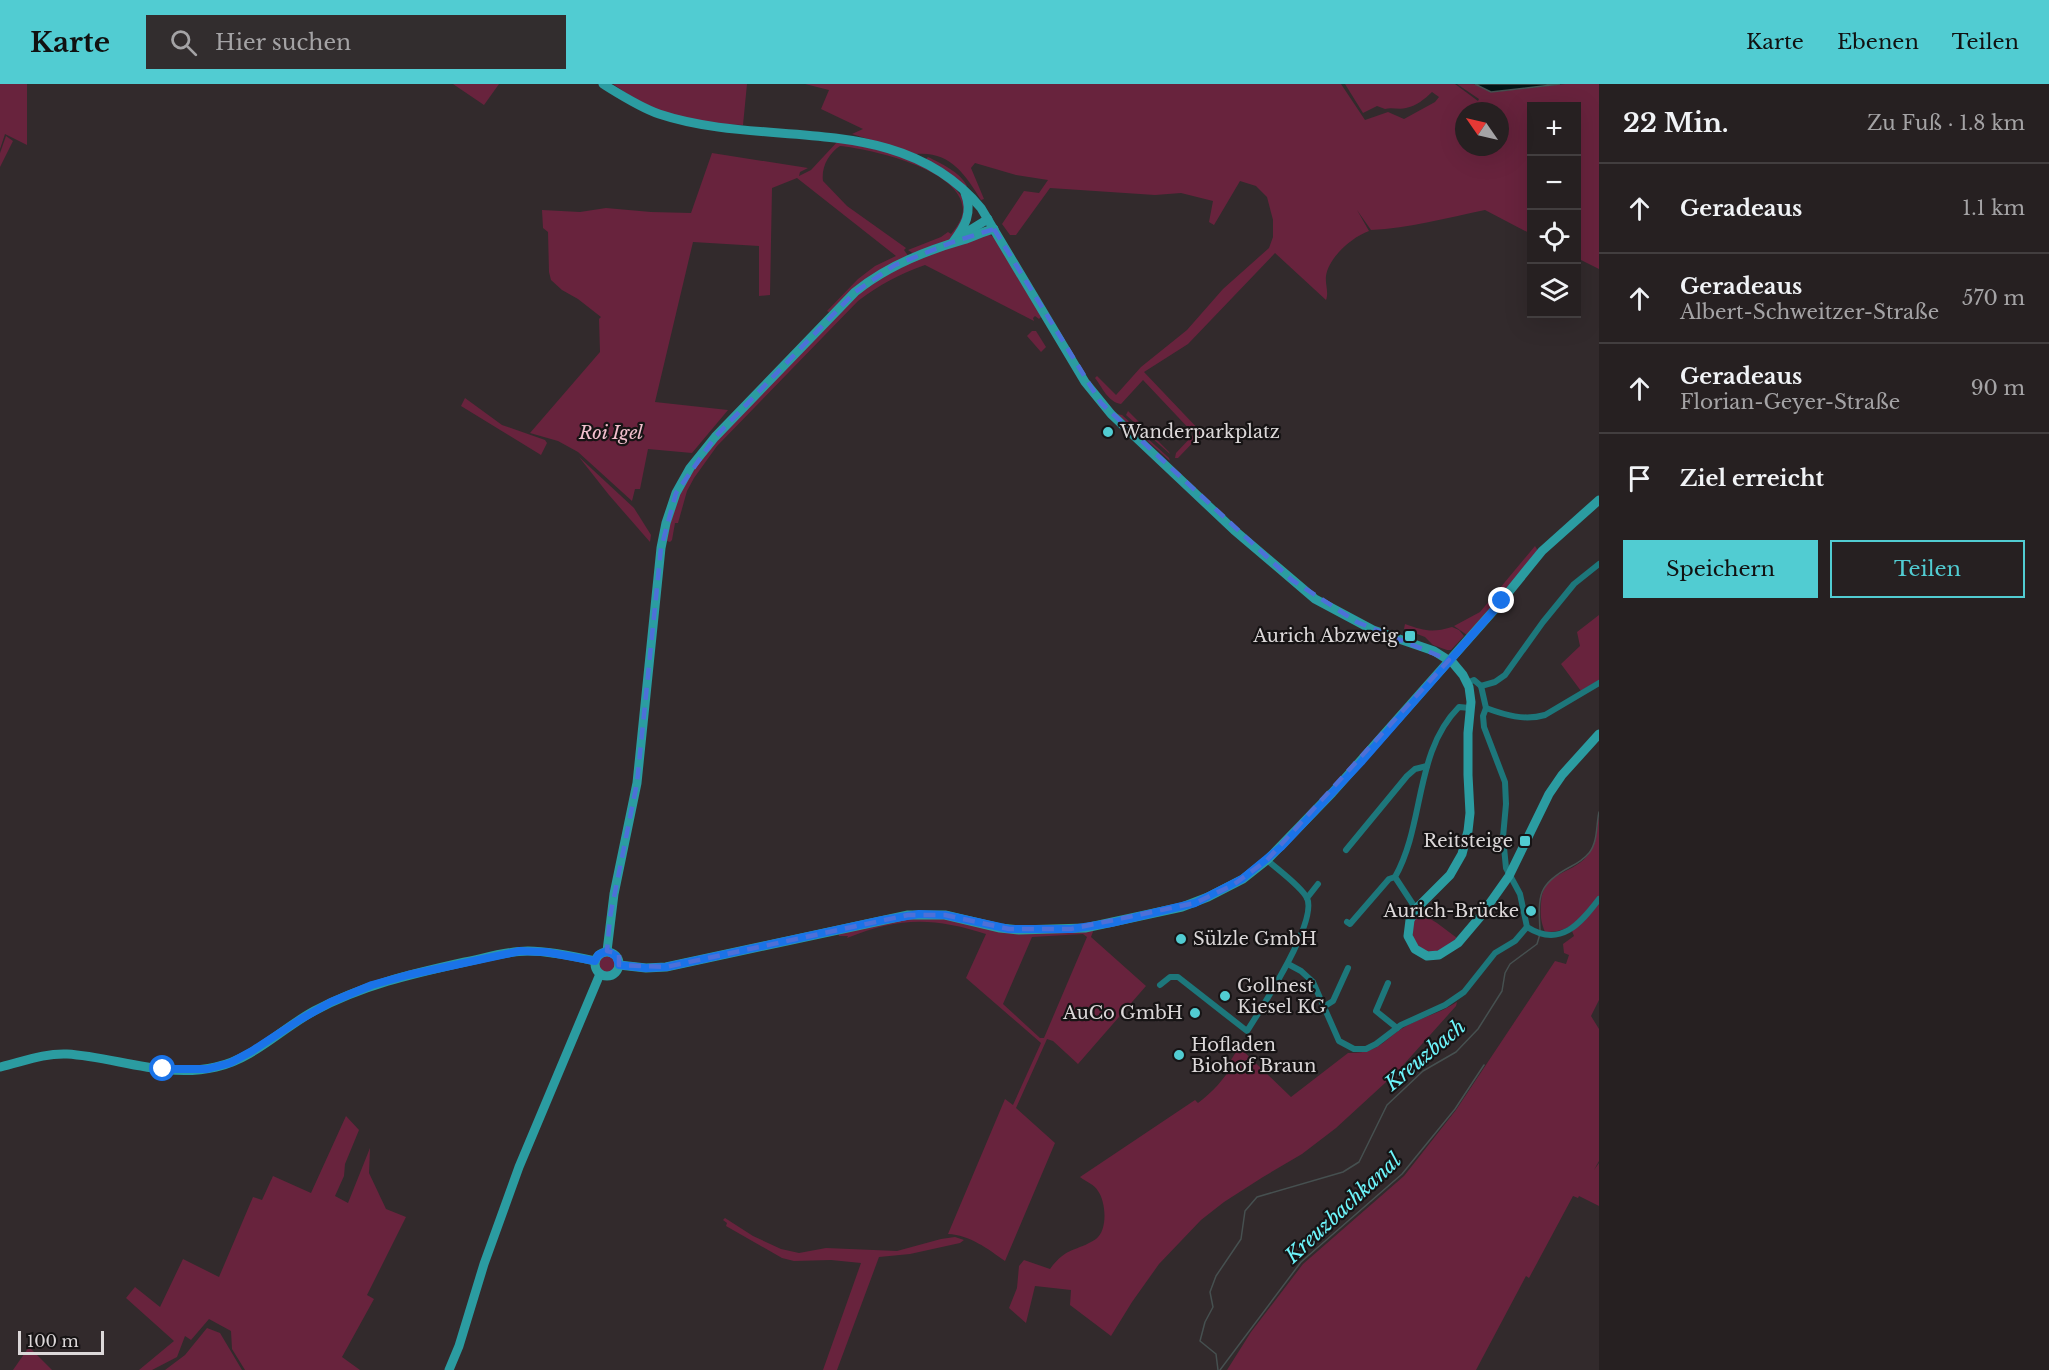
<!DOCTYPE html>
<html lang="de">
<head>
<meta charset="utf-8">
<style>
  :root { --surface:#262021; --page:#322d2e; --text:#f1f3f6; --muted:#a4a3a5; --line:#423e3f; --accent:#51ccd2 }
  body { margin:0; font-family:"Libre Baskerville",serif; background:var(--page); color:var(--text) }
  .controls { position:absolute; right:18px; top:18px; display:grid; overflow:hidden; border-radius:0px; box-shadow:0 6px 24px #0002 }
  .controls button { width:54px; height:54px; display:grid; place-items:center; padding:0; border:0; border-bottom:2px solid var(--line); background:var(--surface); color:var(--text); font:30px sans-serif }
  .compass { position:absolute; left:1455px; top:18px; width:54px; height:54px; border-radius:50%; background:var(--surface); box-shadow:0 6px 24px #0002; rotate:304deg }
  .scale { position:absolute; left:18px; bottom:15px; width:86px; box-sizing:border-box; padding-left:6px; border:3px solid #dcd8d9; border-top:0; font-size:16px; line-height:21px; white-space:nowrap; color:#dcd8d9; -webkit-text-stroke:4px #171415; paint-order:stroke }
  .stop { position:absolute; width:18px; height:18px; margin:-14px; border:4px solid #1a73e8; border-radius:50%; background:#fff }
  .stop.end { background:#1a73e8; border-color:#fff; box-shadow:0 2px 6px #0008 }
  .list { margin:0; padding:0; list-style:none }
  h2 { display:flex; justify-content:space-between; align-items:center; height:78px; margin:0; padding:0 24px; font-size:26px }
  h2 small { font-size:20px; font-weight:400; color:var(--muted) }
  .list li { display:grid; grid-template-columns:39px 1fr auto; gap:18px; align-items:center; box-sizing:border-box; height:90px; padding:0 24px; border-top:2px solid var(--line) }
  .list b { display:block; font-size:22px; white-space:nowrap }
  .list p { margin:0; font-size:20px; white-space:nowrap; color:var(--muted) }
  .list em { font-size:20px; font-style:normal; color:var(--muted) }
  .actions { display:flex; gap:12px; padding:18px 24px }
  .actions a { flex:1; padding:14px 0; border:2px solid var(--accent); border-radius:0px; text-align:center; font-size:21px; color:var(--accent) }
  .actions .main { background:var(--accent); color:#111 }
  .icon { flex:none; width:33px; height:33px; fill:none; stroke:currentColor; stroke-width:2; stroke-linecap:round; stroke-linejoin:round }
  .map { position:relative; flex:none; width:1599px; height:1286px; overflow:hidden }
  header { display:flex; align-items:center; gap:36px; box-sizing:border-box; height:84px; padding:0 30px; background:var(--accent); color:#111 }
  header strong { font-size:28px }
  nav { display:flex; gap:33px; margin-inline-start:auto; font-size:21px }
  .search { width:420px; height:54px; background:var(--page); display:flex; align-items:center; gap:15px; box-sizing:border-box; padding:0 21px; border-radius:0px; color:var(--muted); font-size:22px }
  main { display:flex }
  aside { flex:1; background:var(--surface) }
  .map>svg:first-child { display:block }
  .green { fill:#68233d; fill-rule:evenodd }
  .water { fill:#051516; stroke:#465050; stroke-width:1.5 }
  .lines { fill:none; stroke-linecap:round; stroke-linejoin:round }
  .stream { stroke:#465050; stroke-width:1.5 }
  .street { stroke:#1d777b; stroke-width:6 }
  .secondary { stroke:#2b9ca1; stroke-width:9 }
  .route { stroke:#1a73e8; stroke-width:8 }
  .marked { fill:none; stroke:#4d70d8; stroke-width:4.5; stroke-dasharray:12 8; stroke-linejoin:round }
  .poi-dot { fill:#51ccd2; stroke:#171415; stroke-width:2 }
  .labels { text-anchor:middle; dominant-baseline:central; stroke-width:4.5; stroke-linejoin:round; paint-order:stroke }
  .poi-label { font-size:18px; fill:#dcd8d9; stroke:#171415; text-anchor:start }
  .park-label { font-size:18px; font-style:italic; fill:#f2c0ce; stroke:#171415 }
  .water-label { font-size:20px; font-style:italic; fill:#6df5fb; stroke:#171415 }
</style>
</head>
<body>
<header>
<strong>Karte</strong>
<div class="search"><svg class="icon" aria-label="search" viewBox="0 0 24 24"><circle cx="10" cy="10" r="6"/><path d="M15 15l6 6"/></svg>Hier suchen</div>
<nav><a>Karte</a><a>Ebenen</a><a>Teilen</a></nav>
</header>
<main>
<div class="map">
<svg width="1599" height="1286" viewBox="0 0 1599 1286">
  <rect width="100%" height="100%" fill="#322a2c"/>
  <g class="green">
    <path d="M0,0h27v61l-22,-11 -5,15z"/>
    <path d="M453,0h46l-15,21z"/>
    <path d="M613,0h134l-4,41c-33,-1 -68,-7 -98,-20 -11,-5 -21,-14 -32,-21z"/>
    <path d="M805,0h536l24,36 23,-8 16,7 31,-17 4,-5 -7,-5c-7,7 -16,14 -26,16 -7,2 -14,-1 -21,1l-8,-3 -14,7 -18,-29h110l23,17 1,-2 -22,-15h17l17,8 74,-8h34v185l-22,-11 -1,-152h-44l-1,128 -46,-24c-38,8 -76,18 -114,20l-14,-20 12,21c-17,6 -40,26 -43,45 -1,9 3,16 0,24l-51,-47 -87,91 -44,28 58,61 -24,25h-3l1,-5 18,-19 -51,-54 -22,24c-13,-2 -19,-17 -26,-26l2,-2 19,19 25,-28 46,-37 36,-41 46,-41 4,-11v-17l-6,-23 -11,-11 -16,-5 -26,44 -5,-3 4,-21 -32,-8 -26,2 -105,-7 -34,47h-6l-8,-11 22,-33 15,2 9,-13 -32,-5 -41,-12 -4,5 13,31 -3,1c-16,-26 -31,-49 -65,-46l-64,-20 11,-5 -42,-20 8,-19zM1464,27h36v36h-36z"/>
    <path d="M6,52l7,5 -13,26v-14z"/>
    <path d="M838,57l67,15 39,20 20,23 2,18 -14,22 -38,15 -6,-4 33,-13 7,-5 3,2c6,-7 12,-16 12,-25 -2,-40 -92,-60 -123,-63 -11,7 -19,21 -17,35l24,25 59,42 -2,2 5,7 -79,56 -3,-2 31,-32 17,-13 21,-10 -99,-78 -25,10 -2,107 -11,1v-50l-66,-4 -38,160 73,8 -36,43 -44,-4 -8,40h-5l-3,12 -54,-49 -20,-11 -28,-8 70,-81 -1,-33 2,-2 -23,-18 -16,-9 -11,-10 -2,-8 -1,-40 -5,-4 -1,-18 38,2 26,-4 45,4 40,1 21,-60 96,15 -8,4 -1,4 12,-6z"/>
    <path d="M928,73c14,7 32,15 39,29l-2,1 -39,-28z"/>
    <path d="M988,150l6,3 46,76 1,4 -2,2 -4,-3 -2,2 1,3 -109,-56c-26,9 -46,20 -67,36l-141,145 -23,32 -7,13 -9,32h-3l-3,17 -2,2 -3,-1 -1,-4 14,-45 22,-37 168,-172 37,-21z"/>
    <path d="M1032,247h4l10,16 -5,5 -14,-16z"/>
    <path d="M465,314l37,27 43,15 2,3 -6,12 -80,-49z"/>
    <path d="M1128,327l41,41 1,2 -44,-39z"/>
    <path d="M1117,330l5,1 47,43 1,3z"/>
    <path d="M579,373l55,51 17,27 -1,7 -41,-47z"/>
    <path d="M1535,462l3,5 -33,41 -38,43 -13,-9 26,-14z"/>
    <path d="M1599,531v65l-18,11 -20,-27 19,-18 -3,-14z"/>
    <path d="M1405,540c20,7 27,9 47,3l7,3 5,6 -13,14h-4l-14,-5 -8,-8 -21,-8z"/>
    <path d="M1599,731v81c-16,19 -26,37 -54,36 -4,-10 -5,-17 -4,-28 1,-35 34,-28 49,-52 7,-11 7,-24 9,-37z"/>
    <path d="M1599,815v101l-8,16 8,13v132l-5,9 5,-7v43l-20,-10 -1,2 -5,-2 -44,82 -3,-2 -50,94h-249l24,-38 52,-68 101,-88 52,-66 99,-149 11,3 3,-9 -5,-2 -1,-9 11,-8 -2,-5 11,-10z"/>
    <path d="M1419,828l18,11 20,15c-5,4 -10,10 -16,12 -17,8 -32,-9 -29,-26 1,-4 4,-8 7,-12z"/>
    <path d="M938,832l59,13h97l-3,8 55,49 -68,78 -25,-23 -6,-2 -31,69 39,35 -50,118c-17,-12 -35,-26 -57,-27l57,-135 8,6 28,-62 -75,-65 20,-44c-53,-17 -87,-17 -139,4l1,-2h-9l-1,-3 57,-14zM1083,850l4,3 -43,101h-4l-37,-34 29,-67z"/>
    <circle cx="607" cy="880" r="10"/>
    <path d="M1457,918l-1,4 -59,66 -61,56 -34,26 -39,23 -39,25 -23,18 -42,44 -27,38 -21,34 -41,-31 1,-15 -36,-4 -9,37 -17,-15 8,-20 2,-22 5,-6 26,9c17,-23 26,-17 46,-30 12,-9 10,-37 2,-48 -4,-7 -12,-9 -18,-14l115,-77 3,3c15,-11 26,-24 36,-40l-3,-3 8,-13 52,50 57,-44c34,1 36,-16 62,-29 16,-8 32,-12 47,-22z"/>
    <path d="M346,1032l13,14 -14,34 -1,12 -9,20 13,7 22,-55 -1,25 17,36 20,8 -39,78 7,4 -32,58 18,13h-115l-13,-21 -1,-18 -22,-12 -18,21 -6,-4 -8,21 -25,13h-13l35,-29 -48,-43 9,-11 25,20 23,-48 36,18 34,-80 9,3 11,-24 38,17z"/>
    <path d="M725,1134l28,18 28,13 18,4 27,-5 71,3 44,-12 14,-2 9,3 -4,3 -50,11 -31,3 -42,113h-14l38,-107 -30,-3 -37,1 -12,-3 -56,-32 1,-3 -4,-3z"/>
    <path d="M207,1244l13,5 22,37h-77l20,-15z"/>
    <path d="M29,1263l23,23h-39z"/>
  </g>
  <path class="water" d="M1475,0h85l-69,8z"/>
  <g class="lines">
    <g class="stream">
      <path d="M1540,846c-2,-35 -2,-46 30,-63 6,-3 14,-8 19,-14 9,-11 7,-28 10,-41"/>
      <path d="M1218,1286l-2,-16 -16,-13 5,-19 8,-15 -3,-15 6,-16 25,-37 4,-28 12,-14 86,-25 16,-10 28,-57 36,-34 33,-19 22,-23 24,-38 3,-18 5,-9 27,-20 3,-10"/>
      <path d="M1220,1286l81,-108 101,-88 53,-65 29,-44"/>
    </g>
    <g class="street">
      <path d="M1467,599l7,-3 7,6"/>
      <path d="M1481,602l14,-4 10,-7 38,-53 31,-38 25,-20"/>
      <path d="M1481,602l5,22"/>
      <path d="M1486,624l-3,8 1,11 21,55 1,22 -3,33 3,31 14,26 7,33c33,21 53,-3 72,-28"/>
      <path d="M1486,624c19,7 38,13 59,7l54,-32"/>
      <path d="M1346,766l61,-74 8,-7 12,-3"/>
      <path d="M1307,814l11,-14"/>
      <path d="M1416,825l-21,-32c30,-53 19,-125 64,-170l11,1"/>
      <path d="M1347,838l3,2 39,-45 6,-2"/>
      <path d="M1288,880l13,7 12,11 26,59 15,8h12l10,-5 25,-19 44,-20 19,-13 31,-39 20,-12 12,-14"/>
      <path d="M1388,899l-12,28 21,17"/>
      <path d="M1160,901l10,-8h8l69,54c14,-22 71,-109 60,-133 -5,-11 -31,-30 -40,-38"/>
      <path d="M1325,922l8,-5 15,-33"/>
    </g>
    <g class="secondary">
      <path d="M603,0c18,11 36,23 56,30 108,36 240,-5 322,94l104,174 26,32 123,116 81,69 58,31 61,21 19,12 10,12 6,12 2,15 -3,31v42l2,38 -2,18 -6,23 -12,21 -34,34 -6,11 -2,16 7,13 12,7 12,-1 19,-12 22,-26 29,-41 40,-82 13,-19 37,-41"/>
      <path d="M962,151l26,-16"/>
      <path d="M953,158c12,-16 20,-29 12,-49"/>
      <path d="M607,867l7,-57 23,-111 24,-235 5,-25 10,-30 14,-25 25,-31 140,-145c32,-26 69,-41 108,-52 11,-3 20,-9 31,-11"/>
      <circle cx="607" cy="880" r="12"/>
      <path d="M619,881l27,3 20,-1 242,-52h37l55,13 19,2 66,-2 97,-21 26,-10 35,-18 24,-19 65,-67 163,-184 47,-58 57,-51"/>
      <path d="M0,983c22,-5 44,-14 67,-13 49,3 98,25 149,13 37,-8 65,-38 98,-56 49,-26 97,-37 151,-49 20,-4 42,-11 63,-11 22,0 45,5 67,10"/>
      <path d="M449,1286l10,-24 25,-82 35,-97 81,-193"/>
    </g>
  </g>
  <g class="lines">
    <path class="route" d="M163,985h44l23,-6 22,-12 49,-32 30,-17 41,-17 36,-10 112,-24 26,1 49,9 3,-6 9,-4 9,5 3,9 27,3 20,-1 217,-47 36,-6 26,1 64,14h62l40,-6 84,-20 47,-24 39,-32 80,-85 141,-161"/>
  </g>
  <path class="marked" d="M994,145l107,174 191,177 65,42 92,38 -182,200 -34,25 -38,18 -124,26h-62l-64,-14h-37l-242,52 -47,-2v-11l-12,-3 3,-34 27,-134 24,-235 15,-55 39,-56 140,-145 40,-27 58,-23z"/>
  <g class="poi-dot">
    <circle cx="1108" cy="348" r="6"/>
    <rect x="1404" y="546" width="12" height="12" rx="3"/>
    <rect x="1519" y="751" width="12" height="12" rx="3"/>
    <circle cx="1531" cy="827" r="6"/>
    <circle cx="1181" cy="855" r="6"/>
    <circle cx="1225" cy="912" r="6"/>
    <circle cx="1195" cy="929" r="6"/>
    <circle cx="1179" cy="971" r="6"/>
  </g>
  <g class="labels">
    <g class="poi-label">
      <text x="1120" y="348">Wanderparkplatz</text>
      <text x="1398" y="552" text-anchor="end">Aurich Abzweig</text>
      <text x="1513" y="757" text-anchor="end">Reitsteige</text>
      <text x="1519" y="827" text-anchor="end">Aurich-Brücke</text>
      <text x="1193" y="855">Sülzle GmbH</text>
      <text x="1237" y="902">Gollnest<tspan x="1237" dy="21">Kiesel KG</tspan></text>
      <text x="1183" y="929" text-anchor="end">AuCo GmbH</text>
      <text x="1191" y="961">Hofladen<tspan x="1191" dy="21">Biohof Braun</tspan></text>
    </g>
    <g class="park-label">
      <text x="611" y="349">Roi Igel</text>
    </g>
    <g class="water-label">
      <text transform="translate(1425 971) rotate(-40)">Kreuzbach</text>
      <text transform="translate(1343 1124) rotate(-43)">Kreuzbachkanal</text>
    </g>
  </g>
</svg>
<div class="controls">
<button>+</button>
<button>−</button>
<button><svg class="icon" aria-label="locate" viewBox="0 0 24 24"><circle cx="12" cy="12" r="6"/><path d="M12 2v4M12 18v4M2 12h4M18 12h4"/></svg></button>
<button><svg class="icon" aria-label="layers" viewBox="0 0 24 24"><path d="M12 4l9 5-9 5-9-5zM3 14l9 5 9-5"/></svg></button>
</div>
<svg class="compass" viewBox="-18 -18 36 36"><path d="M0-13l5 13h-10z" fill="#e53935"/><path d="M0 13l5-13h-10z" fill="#a4a3a5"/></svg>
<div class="scale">100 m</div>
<div class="stop" style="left:163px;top:985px"></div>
<div class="stop end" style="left:1502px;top:517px"></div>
</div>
<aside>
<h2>22 Min.<small>Zu Fuß · 1.8 km</small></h2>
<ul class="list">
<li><svg class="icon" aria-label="ahead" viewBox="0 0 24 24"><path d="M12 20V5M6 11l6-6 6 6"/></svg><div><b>Geradeaus</b></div><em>1.1 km</em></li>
<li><svg class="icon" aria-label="ahead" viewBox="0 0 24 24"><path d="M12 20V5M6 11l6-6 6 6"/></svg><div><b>Geradeaus</b><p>Albert-Schweitzer-Straße</p></div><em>570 m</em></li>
<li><svg class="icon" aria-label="ahead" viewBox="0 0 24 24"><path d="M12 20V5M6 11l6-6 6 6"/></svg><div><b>Geradeaus</b><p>Florian-Geyer-Straße</p></div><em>90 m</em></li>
<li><svg class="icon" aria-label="arrive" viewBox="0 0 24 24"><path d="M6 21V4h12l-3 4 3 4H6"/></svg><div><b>Ziel erreicht</b></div></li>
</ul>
<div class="actions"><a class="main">Speichern</a><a>Teilen</a></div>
</aside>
</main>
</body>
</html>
